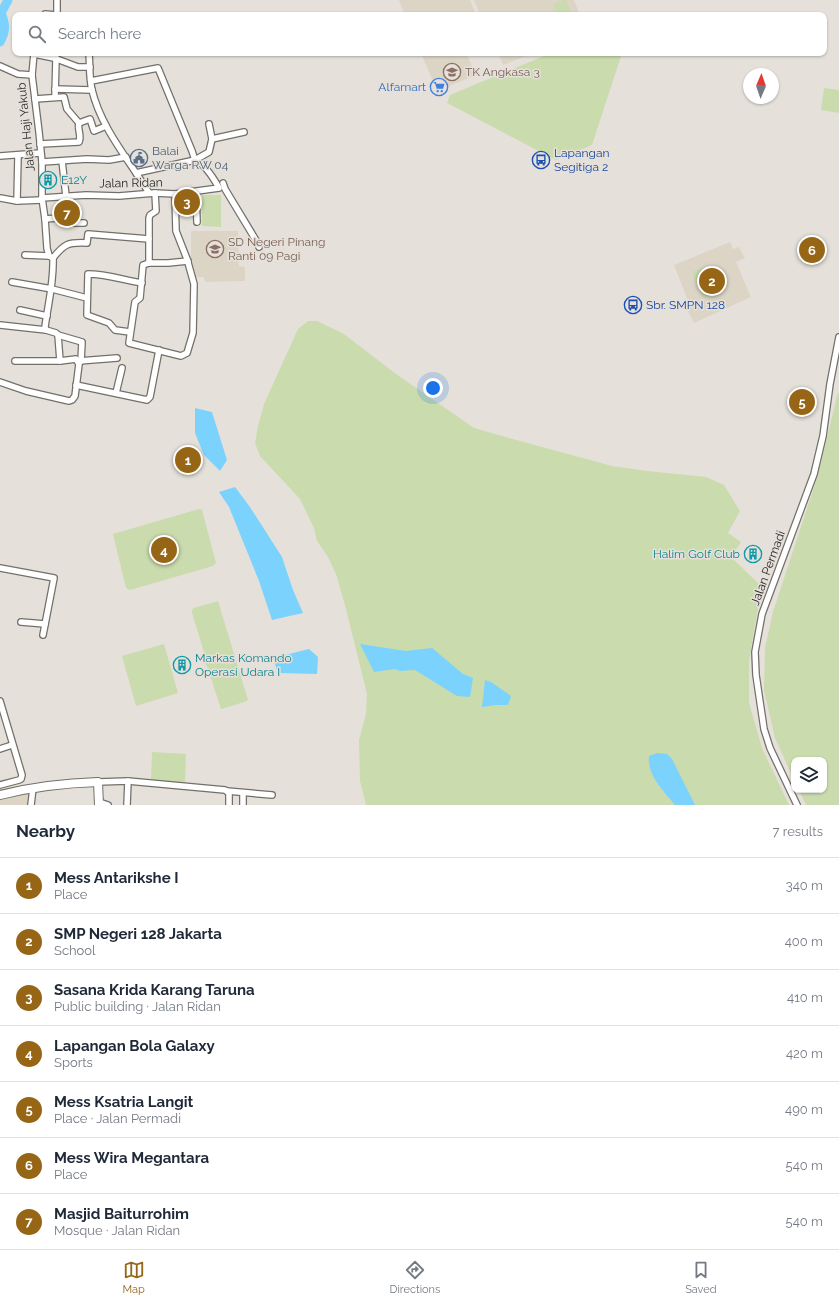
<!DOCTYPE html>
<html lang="en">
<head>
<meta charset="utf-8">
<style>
  :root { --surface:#fff; --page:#f2f2f3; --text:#1f2937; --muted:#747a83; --line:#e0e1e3; --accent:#966616 }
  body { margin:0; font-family:Raleway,sans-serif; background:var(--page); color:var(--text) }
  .controls { position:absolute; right:12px; bottom:12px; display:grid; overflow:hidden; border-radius:8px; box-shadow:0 1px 3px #0004 }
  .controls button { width:36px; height:36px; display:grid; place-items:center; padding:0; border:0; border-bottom:1px solid var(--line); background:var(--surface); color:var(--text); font:20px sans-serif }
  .compass { position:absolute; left:743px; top:68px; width:36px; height:36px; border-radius:50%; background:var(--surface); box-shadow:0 1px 3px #0004; rotate:2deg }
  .you { position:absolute; left:433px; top:388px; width:14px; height:14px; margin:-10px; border:3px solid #fff; border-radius:50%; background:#1a73e8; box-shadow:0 0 0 6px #1a73e833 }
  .badge { display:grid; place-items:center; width:26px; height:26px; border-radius:50%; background:var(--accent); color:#fff; font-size:13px; font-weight:700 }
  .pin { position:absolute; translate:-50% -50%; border:2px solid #fff; box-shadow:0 1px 4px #0006 }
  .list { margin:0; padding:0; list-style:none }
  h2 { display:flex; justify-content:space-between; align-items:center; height:52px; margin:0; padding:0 16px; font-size:17px }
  h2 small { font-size:13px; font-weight:400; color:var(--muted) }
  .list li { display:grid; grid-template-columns:26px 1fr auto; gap:12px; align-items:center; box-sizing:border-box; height:56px; padding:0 16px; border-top:1px solid var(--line) }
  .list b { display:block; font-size:15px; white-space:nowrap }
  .list p { margin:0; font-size:13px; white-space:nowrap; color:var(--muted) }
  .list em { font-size:13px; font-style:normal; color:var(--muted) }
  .icon { flex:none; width:22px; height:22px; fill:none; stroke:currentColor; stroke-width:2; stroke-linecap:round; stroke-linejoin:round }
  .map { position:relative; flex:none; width:839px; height:805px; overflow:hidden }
  .search { position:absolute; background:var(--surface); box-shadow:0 1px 3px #0004; left:12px; right:12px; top:12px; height:44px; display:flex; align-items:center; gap:10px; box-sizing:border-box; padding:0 14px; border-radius:8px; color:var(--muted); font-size:15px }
  .sheet { height:444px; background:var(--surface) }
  nav { display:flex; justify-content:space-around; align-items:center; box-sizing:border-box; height:56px; border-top:1px solid var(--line); background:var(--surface); font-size:11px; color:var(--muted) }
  nav a { display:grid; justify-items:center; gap:2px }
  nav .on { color:var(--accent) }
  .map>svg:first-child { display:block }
  .built { fill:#dcd5c6 }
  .green { fill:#cadbad }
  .water { fill:#7bd2fd }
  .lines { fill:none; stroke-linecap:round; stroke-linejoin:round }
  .river { stroke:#7bd2fd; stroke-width:9 }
  .street-casing { stroke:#736f69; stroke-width:8 }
  .secondary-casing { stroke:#736f69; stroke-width:10 }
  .street { stroke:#fff; stroke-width:5.5 }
  .secondary { stroke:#fff; stroke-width:8 }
  .labels { text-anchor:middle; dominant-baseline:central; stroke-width:3; stroke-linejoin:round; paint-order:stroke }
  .education-label { font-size:12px; fill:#785e54; stroke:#e5e1da; text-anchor:start }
  .shop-label { font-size:12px; fill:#366cbe; stroke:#e5e1da; text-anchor:end }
  .street-label { font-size:12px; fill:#282724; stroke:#e5e1da }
  .service-label { font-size:12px; fill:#4e5e75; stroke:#e5e1da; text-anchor:start }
  .transit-label { font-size:12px; fill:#164399; stroke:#e5e1da; text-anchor:start }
  .culture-label { font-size:12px; fill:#0d838f; stroke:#e5e1da; text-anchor:start }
</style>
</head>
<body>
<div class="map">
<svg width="839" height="805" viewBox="0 0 839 805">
  <rect width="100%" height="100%" fill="#e5e1da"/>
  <g class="built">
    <path d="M399,0h71l6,15h-71z"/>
    <path d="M474,0h100l6,15h-100z"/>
    <path d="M421,53h45l10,22 -39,16z"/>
    <path d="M498,53h35l-30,12z"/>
    <path d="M191,231h47l1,35 6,1v14l-40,1 -1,-5h-8l-2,-8 -3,-1z"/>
    <path d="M730,242l3,7 6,-2 6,11 -9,4 15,35 -57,26 -9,-17 4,-3 -15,-38z"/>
    <path d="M37,790l-3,15h-34v-8z"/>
  </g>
  <g class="green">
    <path d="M563,0h3l6,15h-14l-5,-11z"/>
    <path d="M551,53h71l-30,92 -36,15 -109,-57 3,-8z"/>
    <path d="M824,88l15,2v23l-18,-3z"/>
    <path d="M202,195h19v32l-19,-1z"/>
    <path d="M705,267l10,26 -12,5 -11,-26z"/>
    <path d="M308,321h9l27,13 52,40 78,54 35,10 103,28 35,5 59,6 18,8 16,26 -12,22 13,9 -10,15 28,27 2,6 -12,71v42l13,45 27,57h-423l-6,-24 -1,-41 7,-26 1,-20 -22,-89 -9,-31 -8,-17 -11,-16 -3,-13 -14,-29 -40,-43 -5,-13 3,-17 6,-22 34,-75z"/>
    <path d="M839,392v413h-33l-7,-15h25v-30h-30v20l-19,-42 -11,-48 1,-42 8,-36 45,-137 19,-79z"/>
    <path d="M199,509l3,1 14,53 -3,3 -83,24 -4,-2 -13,-54z"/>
    <path d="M218,601l30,99 -1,1 -25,8h-1l-14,-43c-3,-3 -5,-10 -3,-14l-12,-39v-3l2,-2z"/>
    <path d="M164,644l14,49 -42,13 -14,-50z"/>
    <path d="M152,752l34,2 -1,30 -34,-2z"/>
  </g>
  <g class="water">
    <path d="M195,408l17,4 15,48 -7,11 -16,-16 -9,-22z"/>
    <path d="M235,487l15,20 32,50 11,33 10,23 -31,7 -13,-39 -30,-74 -10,-15z"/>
    <path d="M360,644l46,7 26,-3 31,26 10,4 -3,19 -13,-1 -42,-26 -15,1 -5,-2 -21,3z"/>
    <path d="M309,649l9,8 -1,17 -39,-1 -5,-15z"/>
    <path d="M485,680l6,2 20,14 -3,9h-12l-14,2z"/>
    <path d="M657,753l10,1 5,5 23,46h-20c-11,-14 -28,-29 -26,-49z"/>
  </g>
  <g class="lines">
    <path class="river" d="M0,42c6,-11 6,-17 1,-29l7,-13"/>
    <defs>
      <g id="street">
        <path d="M44,15l1,-1 12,1"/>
        <path d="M57,15v-15"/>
        <path d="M89,53c1,12 0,25 3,37 9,38 37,70 57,103"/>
        <path d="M34,54l20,4 24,9h12"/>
        <path d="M0,66l18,8 14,1"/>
        <path d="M91,81l67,-13 34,83 3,9"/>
        <path d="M55,89l37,1"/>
        <path d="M55,97l1,-39"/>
        <path d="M35,99l29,-2 3,12 12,14"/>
        <path d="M79,123l11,-4 4,12 12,-5"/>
        <path d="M212,139l32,-7"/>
        <path d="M40,144l39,-2c3,-6 -2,-13 0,-19"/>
        <path d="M0,156l40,-3"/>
        <path d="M62,161l4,35"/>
        <path d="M42,162l45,-3 22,1 17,-3"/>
        <path d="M136,173l59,-13 14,-8 3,-13 -3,-15"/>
        <path d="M223,183l2,6 32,53 2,5"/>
        <path d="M196,192l1,30"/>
        <path d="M155,193l1,18 -6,4 -1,3v45l-6,2 -3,33 -5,4 -6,41 52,13 6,-3 6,-20 1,-49 -7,-25 -11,-28 -1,-37"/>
        <path d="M0,198l17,3 25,-1"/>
        <path d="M42,198l44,-3 33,1 36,-3 20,1 44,-6c-5,-9 -14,-24 -24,-28"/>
        <path d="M17,201l1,-45"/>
        <path d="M45,219l13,-1 8,5h18"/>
        <path d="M25,255l24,1"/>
        <path d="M53,258c11,-14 15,-16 34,-15l1,-9 61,5"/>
        <path d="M149,263h19l20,-2"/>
        <path d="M12,282l40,7 35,9"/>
        <path d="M20,310l27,6"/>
        <path d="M0,325l46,5"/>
        <path d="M130,332l-15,-2 -6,-7 -22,-8 1,-41c18,0 36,6 54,9"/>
        <path d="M58,335l24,7 -1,19"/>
        <path d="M15,361h45"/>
        <path d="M79,361l38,-3"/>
        <path d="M0,382l26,9 43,10 3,-1 3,-4 4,-32 -3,-5 -16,2 -2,-26 -2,-2 -10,-3 -1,-3c3,-23 9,-45 8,-69l-4,-2 -2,-8 -2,-29 -3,-21v-36l-3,-30 -7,-57 2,-22"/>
        <path d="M76,385l71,15 3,-3 9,-47"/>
        <path d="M116,393l6,-25"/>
        <path d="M0,568l54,10 -11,57"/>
        <path d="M21,622l24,2"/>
        <path d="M0,701l22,74 -1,4 -2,1 -19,5"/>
        <path d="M0,749l12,-4"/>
        <path d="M98,782l30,-1 97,9 4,3v12"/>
        <path d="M227,791l45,4"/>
        <path d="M99,802l9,3"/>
        <path d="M31,805l2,-17"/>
        <path d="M127,805l1,-24"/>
        <path d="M243,805v-12"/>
        <path d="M797,805l-27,-57 -6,-19 -8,-54 -1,-23 7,-38 52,-140 9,-38 7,-52 9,-47"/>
      </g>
      <path id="secondary" d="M0,795c32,-8 64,-12 98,-13l1,23"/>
    </defs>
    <use href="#street" class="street-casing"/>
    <use href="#secondary" class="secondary-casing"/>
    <use href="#street" class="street"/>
    <use href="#secondary" class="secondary"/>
  </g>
  <defs>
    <symbol id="school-ring" viewBox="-11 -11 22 22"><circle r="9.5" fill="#e5e1da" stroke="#8d6e63" stroke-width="1.5"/><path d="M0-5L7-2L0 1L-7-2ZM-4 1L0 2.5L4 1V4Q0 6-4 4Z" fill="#8d6e63"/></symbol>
    <symbol id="supermarket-ring" viewBox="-11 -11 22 22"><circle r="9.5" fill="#e5e1da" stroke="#3f7fe0" stroke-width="1.5"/><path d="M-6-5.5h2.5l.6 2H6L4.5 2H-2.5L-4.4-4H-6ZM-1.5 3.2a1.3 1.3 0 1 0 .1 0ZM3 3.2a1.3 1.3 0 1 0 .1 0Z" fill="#3f7fe0"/></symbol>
    <symbol id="civic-ring" viewBox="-11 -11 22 22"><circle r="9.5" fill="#e5e1da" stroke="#5c6f8a" stroke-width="1.5"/><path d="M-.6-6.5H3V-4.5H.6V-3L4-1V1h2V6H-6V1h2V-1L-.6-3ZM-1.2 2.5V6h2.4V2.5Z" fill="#5c6f8a"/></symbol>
    <symbol id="bus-ring" viewBox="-11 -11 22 22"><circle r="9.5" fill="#e5e1da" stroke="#1a4fb4" stroke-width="1.5"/><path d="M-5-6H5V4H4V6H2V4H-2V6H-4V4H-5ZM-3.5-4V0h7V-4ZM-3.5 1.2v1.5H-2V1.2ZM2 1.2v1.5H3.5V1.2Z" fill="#1a4fb4"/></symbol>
    <symbol id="building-ring" viewBox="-11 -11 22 22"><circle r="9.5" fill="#e5e1da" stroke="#0f9aa8" stroke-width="1.5"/><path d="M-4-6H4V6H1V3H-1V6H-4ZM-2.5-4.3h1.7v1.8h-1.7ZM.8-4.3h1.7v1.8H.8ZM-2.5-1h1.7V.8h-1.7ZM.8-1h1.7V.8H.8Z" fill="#0f9aa8"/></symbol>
  </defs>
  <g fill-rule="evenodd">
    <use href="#school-ring" x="442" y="62" width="20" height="20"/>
    <use href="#supermarket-ring" x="429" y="77" width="20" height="20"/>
    <use href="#civic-ring" x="129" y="148" width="20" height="20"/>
    <use href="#bus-ring" x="531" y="150" width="20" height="20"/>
    <use href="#building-ring" x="38" y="170" width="20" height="20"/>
    <use href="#school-ring" x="205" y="239" width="20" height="20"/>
    <use href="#bus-ring" x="623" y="295" width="20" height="20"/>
    <use href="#building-ring" x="743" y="544" width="20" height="20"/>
    <use href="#building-ring" x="172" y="655" width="20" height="20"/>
  </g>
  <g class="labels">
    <g class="education-label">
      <text x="465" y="72">TK Angkasa 3</text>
      <text x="228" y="242">SD Negeri Pinang<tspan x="228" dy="14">Ranti 09 Pagi</tspan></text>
    </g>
    <g class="shop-label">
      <text x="426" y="87">Alfamart</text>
    </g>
    <g class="street-label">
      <text transform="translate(26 127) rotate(-96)">Jalan Haji Yakub</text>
      <text transform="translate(131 183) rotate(-1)">Jalan Ridan</text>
      <text transform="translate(768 568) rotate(-70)">Jalan Permadi</text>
    </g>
    <g class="service-label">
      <text x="152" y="151">Balai<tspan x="152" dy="14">Warga RW 04</tspan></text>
    </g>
    <g class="transit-label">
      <text x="554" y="153">Lapangan<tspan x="554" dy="14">Segitiga 2</tspan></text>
      <text x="646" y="305">Sbr. SMPN 128</text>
    </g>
    <g class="culture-label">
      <text x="61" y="180">E12Y</text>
      <text x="740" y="554" text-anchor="end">Halim Golf Club</text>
      <text x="195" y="658">Markas Komando<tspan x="195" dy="14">Operasi Udara I</tspan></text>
    </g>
  </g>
</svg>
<div class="controls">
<button><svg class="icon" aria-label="layers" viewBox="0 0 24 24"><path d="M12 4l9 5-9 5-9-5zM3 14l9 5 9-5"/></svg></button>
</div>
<svg class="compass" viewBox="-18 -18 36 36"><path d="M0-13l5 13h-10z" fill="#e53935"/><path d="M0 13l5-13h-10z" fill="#747a83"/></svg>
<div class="you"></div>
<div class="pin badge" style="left:188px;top:460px">1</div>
<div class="pin badge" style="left:712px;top:281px">2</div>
<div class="pin badge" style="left:187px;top:202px">3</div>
<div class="pin badge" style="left:164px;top:550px">4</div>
<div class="pin badge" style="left:802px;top:402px">5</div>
<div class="pin badge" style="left:812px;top:250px">6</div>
<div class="pin badge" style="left:67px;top:213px">7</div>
<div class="search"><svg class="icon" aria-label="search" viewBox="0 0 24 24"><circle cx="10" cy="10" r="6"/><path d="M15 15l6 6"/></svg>Search here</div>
</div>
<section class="sheet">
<h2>Nearby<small>7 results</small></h2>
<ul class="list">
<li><span class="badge">1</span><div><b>Mess Antarikshe I</b><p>Place</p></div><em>340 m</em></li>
<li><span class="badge">2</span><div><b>SMP Negeri 128 Jakarta</b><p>School</p></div><em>400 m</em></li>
<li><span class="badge">3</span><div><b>Sasana Krida Karang Taruna</b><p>Public building · Jalan Ridan</p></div><em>410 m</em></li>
<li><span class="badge">4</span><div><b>Lapangan Bola Galaxy</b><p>Sports</p></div><em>420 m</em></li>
<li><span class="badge">5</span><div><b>Mess Ksatria Langit</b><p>Place · Jalan Permadi</p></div><em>490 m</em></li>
<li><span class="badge">6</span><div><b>Mess Wira Megantara</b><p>Place</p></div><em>540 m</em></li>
<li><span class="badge">7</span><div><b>Masjid Baiturrohim</b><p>Mosque · Jalan Ridan</p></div><em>540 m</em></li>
</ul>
</section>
<nav>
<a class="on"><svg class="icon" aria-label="map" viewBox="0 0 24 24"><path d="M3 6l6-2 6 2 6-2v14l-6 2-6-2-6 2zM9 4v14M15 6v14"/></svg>Map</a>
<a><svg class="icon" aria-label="directions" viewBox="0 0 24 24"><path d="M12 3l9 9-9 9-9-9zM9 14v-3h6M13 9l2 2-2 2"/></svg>Directions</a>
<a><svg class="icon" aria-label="saved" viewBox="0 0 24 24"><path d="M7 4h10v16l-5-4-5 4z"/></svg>Saved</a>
</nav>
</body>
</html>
